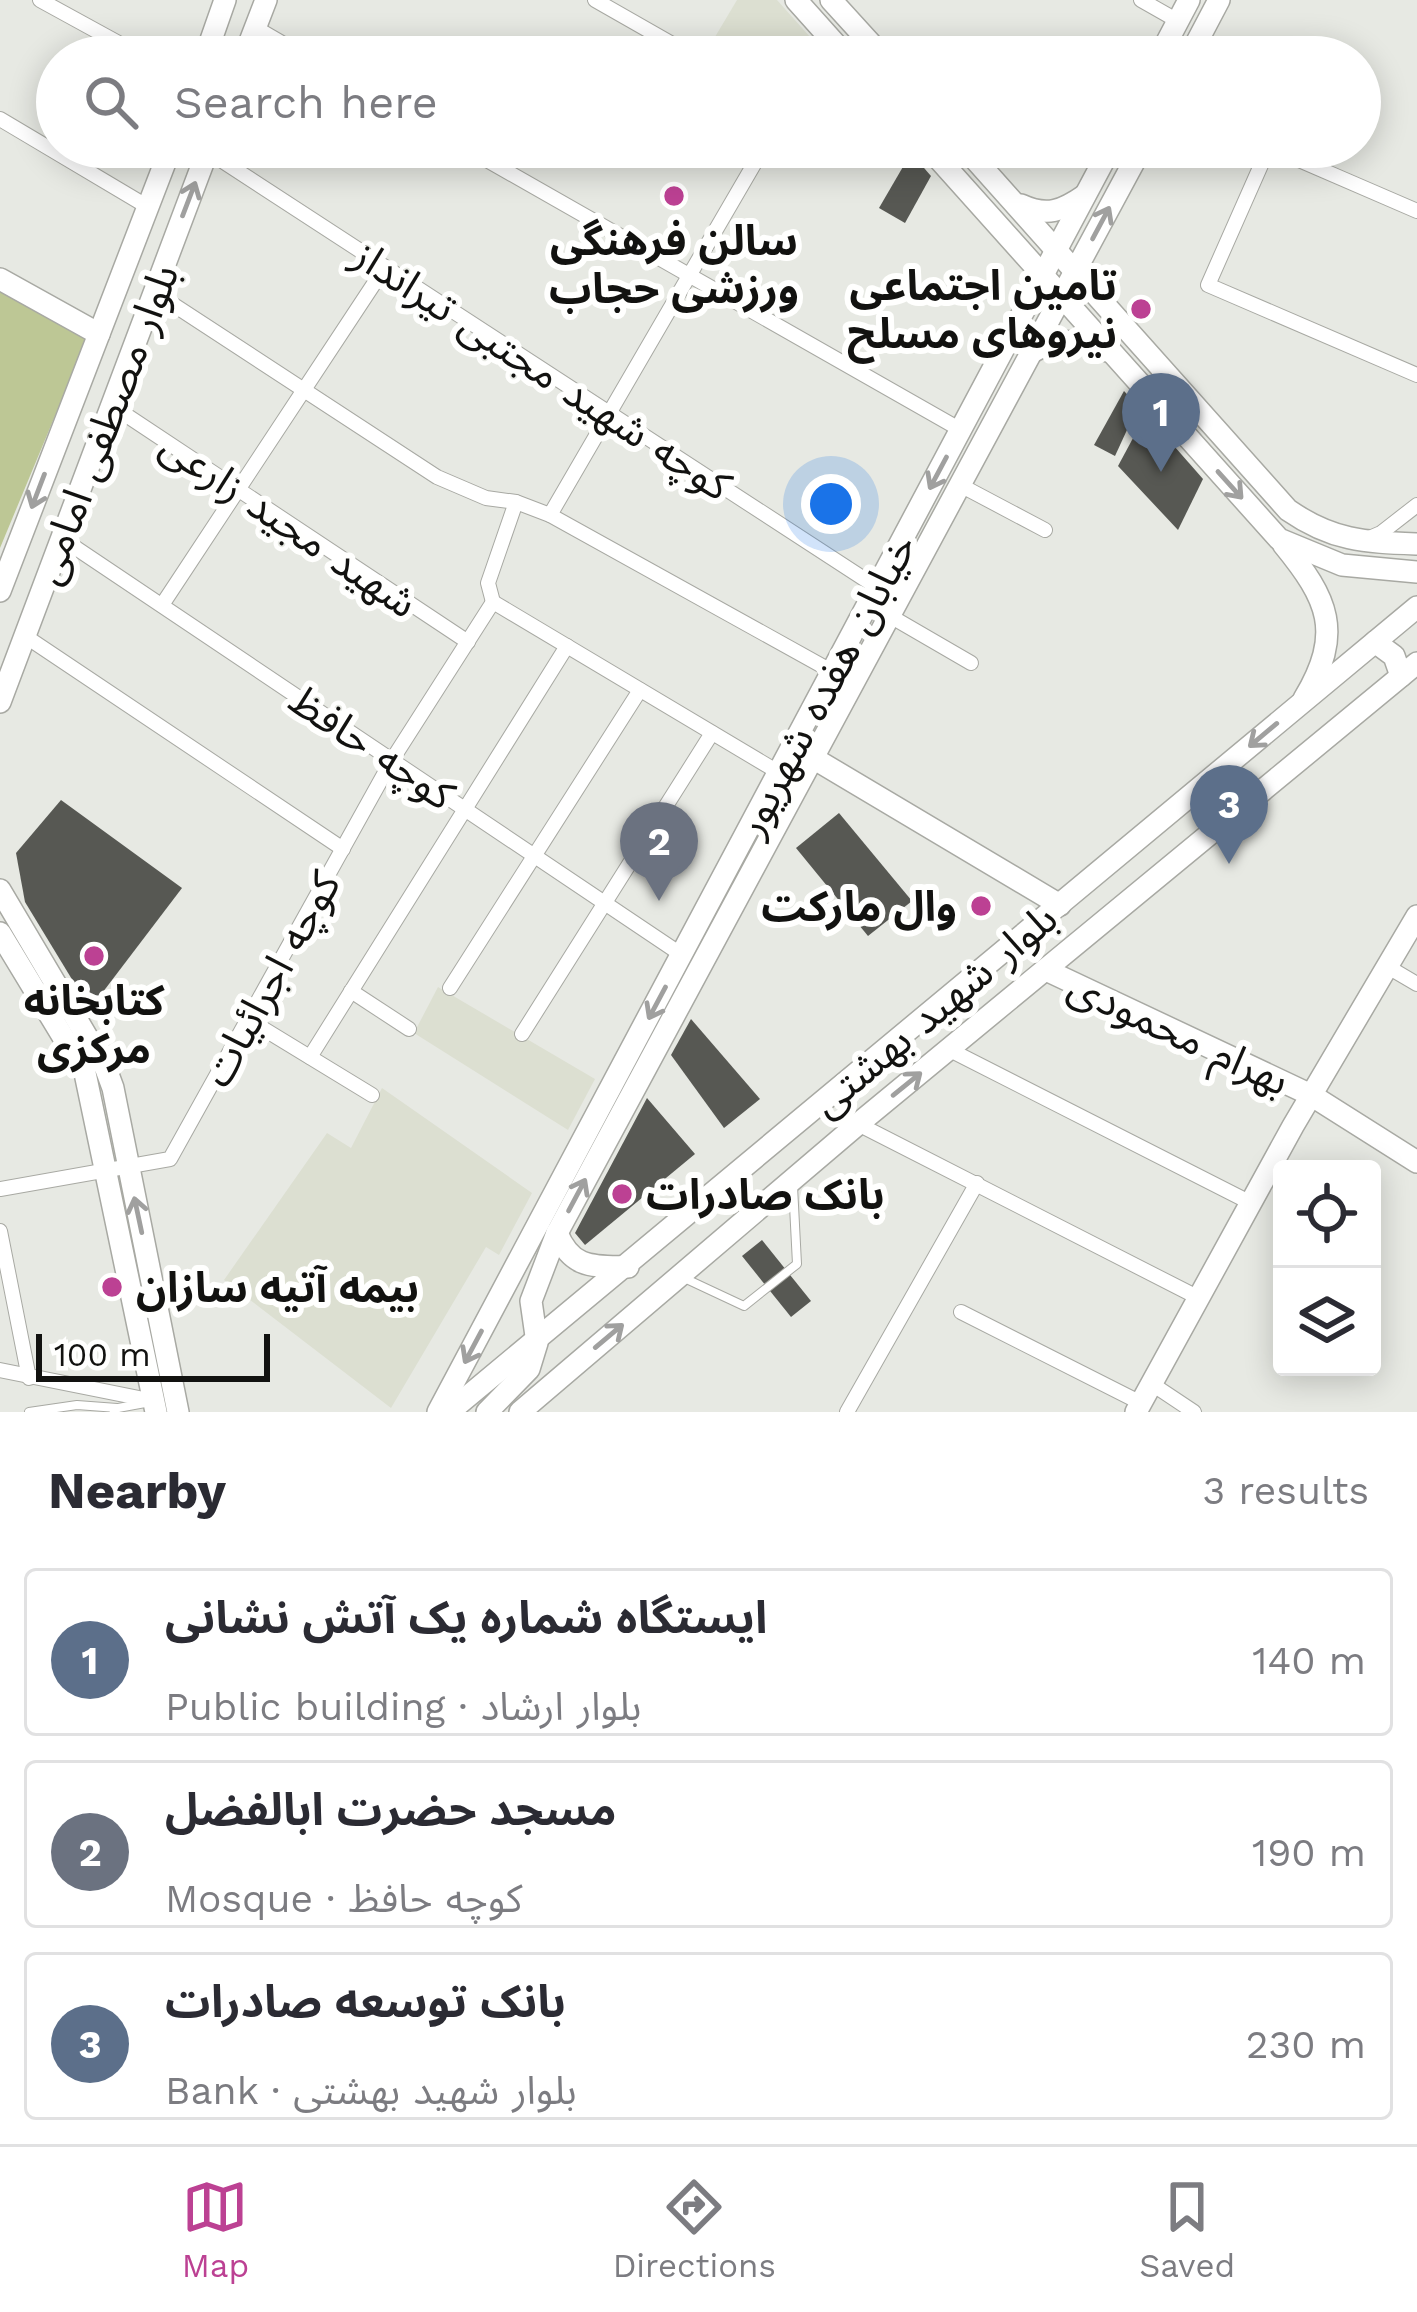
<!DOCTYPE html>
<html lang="en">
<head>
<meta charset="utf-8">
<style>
  :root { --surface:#fff; --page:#f2f2f3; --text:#2b2b33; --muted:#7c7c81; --line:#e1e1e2; --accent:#bc4193 }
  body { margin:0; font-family:"Work Sans","Noto Sans Arabic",sans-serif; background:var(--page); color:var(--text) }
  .controls { position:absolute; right:36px; bottom:36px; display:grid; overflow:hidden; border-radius:12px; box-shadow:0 6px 30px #0003 }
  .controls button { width:108px; height:108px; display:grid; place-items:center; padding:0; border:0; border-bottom:3px solid var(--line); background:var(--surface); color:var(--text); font:60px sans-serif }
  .scale { position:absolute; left:36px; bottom:30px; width:234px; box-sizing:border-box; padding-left:12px; border:6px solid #121210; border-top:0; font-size:33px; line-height:42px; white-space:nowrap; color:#121210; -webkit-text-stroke:9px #fffffe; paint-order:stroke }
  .you { position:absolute; left:831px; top:504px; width:42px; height:42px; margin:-30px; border:9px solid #fff; border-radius:50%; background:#1a73e8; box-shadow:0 0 0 18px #1a73e833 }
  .badge { display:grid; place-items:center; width:78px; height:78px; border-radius:50%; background:var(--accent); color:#fff; font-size:39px; font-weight:700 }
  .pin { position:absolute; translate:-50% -99px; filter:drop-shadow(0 3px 6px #0008) }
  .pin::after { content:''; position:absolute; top:63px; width:42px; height:36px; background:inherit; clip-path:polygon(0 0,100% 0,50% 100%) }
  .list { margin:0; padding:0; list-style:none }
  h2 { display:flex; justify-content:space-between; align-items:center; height:156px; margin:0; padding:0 48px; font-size:51px }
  h2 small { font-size:39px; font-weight:400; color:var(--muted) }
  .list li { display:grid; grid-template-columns:78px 1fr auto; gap:36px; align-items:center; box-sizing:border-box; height:168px; margin:0 24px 24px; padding:0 24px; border:3px solid var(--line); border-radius:12px }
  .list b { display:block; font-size:45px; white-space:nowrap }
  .list p { margin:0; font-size:39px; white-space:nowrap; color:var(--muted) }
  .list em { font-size:39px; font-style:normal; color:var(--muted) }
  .icon { flex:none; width:66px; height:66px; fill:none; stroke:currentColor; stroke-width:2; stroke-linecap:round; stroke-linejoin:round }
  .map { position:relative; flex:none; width:1417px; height:1412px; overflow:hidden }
  .search { position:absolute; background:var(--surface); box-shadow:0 6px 30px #0003; left:36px; right:36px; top:36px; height:132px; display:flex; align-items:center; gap:30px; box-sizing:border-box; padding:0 42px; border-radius:66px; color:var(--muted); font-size:45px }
  .sheet { height:732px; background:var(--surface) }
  nav { display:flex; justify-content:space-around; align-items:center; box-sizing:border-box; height:168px; border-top:3px solid var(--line); background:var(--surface); font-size:33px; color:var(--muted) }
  nav a { display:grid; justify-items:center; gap:6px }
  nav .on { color:var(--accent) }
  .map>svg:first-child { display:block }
  .built { fill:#dcdfd1 }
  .green { fill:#bdc795 }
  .building { fill:#575853 }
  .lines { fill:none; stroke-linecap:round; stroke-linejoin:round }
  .lane-casing { stroke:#a8a9a3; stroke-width:10 }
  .street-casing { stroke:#a8a9a3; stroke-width:16 }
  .secondary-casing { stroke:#a8a9a3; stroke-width:24 }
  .primary-casing { stroke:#a8a9a3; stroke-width:24 }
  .lane { stroke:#fff; stroke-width:8 }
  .street { stroke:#fff; stroke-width:14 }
  .secondary { stroke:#fff; stroke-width:21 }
  .primary { stroke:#fff; stroke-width:21 }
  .oneway { stroke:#a0a09f }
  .poi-dot { fill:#bc4193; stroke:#fffffe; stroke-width:4.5 }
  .labels { text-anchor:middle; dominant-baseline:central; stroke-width:12; stroke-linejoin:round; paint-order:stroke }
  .poi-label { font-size:42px; font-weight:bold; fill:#121210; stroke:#fffffe }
  .street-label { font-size:42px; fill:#121210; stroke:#fffffe }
</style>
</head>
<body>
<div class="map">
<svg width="1417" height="1412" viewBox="0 0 1417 1412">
  <rect width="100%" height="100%" fill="#e7e9e3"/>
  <g class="built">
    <path d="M737,0h40l34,38 -1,19h-107z"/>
    <path d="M438,987l157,92 -27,51 -154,-97z"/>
    <path d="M382,1088l150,105 -33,62 -13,-8 -95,161 -167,-128 103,-147 24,15z"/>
  </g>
  <path class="green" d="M0,292l87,47 -87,209z"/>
  <g class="building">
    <path d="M911,153l20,23 -26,47 -26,-15z"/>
    <path d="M1124,391l14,15 -23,50 -21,-11z"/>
    <path d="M1146,414l57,65 -25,51 -60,-64z"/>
    <path d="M61,800l121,88 -92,121 -65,-107 -9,-49z"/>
    <path d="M839,813l73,88 -44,35 -72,-88z"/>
    <path d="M691,1019l69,80 -36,29 -53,-73z"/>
    <path d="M647,1098l48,56 -110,91 -10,-12z"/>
    <path d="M762,1240l49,61 -20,16 -49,-61z"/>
  </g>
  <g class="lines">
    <defs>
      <g id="lane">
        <path d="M682,1277l62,29 53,-42 -4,-78"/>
        <path d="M113,1409l32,-6"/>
        <path d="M29,1412l48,-7 40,3"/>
      </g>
      <g id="street">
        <path d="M40,0l104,57"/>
        <path d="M595,0l100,57"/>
        <path d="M1141,0l37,21"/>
        <path d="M256,28l50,29"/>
        <path d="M817,57l12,-21"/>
        <path d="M0,119l148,88"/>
        <path d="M464,147l497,283"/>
        <path d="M1269,147l-61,138 209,90"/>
        <path d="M1269,147l148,64"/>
        <path d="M207,151l691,450"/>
        <path d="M154,292l283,185 49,21 30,4 34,13 283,157"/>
        <path d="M111,405l357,237"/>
        <path d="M960,485l85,45"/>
        <path d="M550,515l214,-368"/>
        <path d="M61,538l621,417"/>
        <path d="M1367,539l14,-6 36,-28"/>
        <path d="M493,602l285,170"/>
        <path d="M493,602l-5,-19 28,-81"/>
        <path d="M162,605l223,-338"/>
        <path d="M890,616l81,47"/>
        <path d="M25,636l318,213"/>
        <path d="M1388,967l29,17"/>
        <path d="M450,988l190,-298"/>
        <path d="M351,991l58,38"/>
        <path d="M249,1020l123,75"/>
        <path d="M522,1034l190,-301"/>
        <path d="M950,1050l301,153"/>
        <path d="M310,1057l257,-411"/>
        <path d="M858,1124l343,175"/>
        <path d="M0,1189l170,-30 222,-399 101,-158"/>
        <path d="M0,1231l29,147"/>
        <path d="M961,1312l180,91"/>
        <path d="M0,1370l154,31"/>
        <path d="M1152,1384l42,28"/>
        <path d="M847,1412l130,-229"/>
      </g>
      <g id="secondary">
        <path d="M796,0l51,57"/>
        <path d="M831,0l52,57"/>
        <path d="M205,57l20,-57"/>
        <path d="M244,57l22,-57"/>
        <path d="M1159,57l30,-57"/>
        <path d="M1189,57l30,-57"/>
        <path d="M928,147l351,392 63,26 75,7"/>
        <path d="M964,147l324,363c45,31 76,32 129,34"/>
        <path d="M1021,205c26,12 41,6 64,-10"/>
        <path d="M0,279l99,55"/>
        <path d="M1034,351c26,-15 46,-10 73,0"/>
        <path d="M1283,544c45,55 61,88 21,155"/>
        <path d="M0,591l171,-444"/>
        <path d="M0,702l209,-555"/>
        <path d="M813,758l247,147"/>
        <path d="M0,890l106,179 7,19 65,324"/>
        <path d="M0,933l85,140 71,339"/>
        <path d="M1046,970l265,125 106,67"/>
        <path d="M557,1233c15,36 35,33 71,34"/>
        <path d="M438,1412l673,-1265"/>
        <path d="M487,1412l42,-43 8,-26 -6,-42 26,-68 585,-1086"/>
        <path d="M1136,1412l157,-286 124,-210"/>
      </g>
      <g id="primary">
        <path d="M1375,642l19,14 7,20"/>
        <path d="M449,1412l968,-805"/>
        <path d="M520,1412l338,-288 559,-461"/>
      </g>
    </defs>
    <use href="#lane" class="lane-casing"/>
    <use href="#street" class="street-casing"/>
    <use href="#secondary" class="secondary-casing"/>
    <use href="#primary" class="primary-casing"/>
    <use href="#lane" class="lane"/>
    <use href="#street" class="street"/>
    <use href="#secondary" class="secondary"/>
    <use href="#primary" class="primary"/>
  </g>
  <defs><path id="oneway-shaft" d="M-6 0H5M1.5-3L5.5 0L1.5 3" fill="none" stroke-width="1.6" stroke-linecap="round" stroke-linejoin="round" transform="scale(3)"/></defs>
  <g class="oneway">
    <use href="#oneway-shaft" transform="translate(189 199) rotate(-69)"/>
    <use href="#oneway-shaft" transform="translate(1101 223) rotate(-62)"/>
    <use href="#oneway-shaft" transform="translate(938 473) rotate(118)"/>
    <use href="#oneway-shaft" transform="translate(1230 485) rotate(48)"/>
    <use href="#oneway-shaft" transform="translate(38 491) rotate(111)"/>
    <use href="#oneway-shaft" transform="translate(1263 735) rotate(140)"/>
    <use href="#oneway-shaft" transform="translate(657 1003) rotate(118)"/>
    <use href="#oneway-shaft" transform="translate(907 1084) rotate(-39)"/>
    <use href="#oneway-shaft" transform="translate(577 1195) rotate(-62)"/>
    <use href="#oneway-shaft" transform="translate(138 1215) rotate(-102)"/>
    <use href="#oneway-shaft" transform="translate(609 1336) rotate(-40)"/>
    <use href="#oneway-shaft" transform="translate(473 1347) rotate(118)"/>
  </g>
  <g class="poi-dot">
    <circle cx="674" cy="196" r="12"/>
    <circle cx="1141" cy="309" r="12"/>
    <circle cx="981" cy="906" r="12"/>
    <circle cx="94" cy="956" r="12"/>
    <circle cx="622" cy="1194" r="12"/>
    <circle cx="112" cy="1287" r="12"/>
  </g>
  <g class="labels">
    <g class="poi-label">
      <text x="674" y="240">سالن فرهنگی<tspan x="674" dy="48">ورزشی حجاب</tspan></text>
      <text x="1117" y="285" text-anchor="end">تامین اجتماعی<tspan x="1117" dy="48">نیروهای مسلح</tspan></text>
      <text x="957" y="906" text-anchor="end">وال مارکت</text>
      <text x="94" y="1000">کتابخانه<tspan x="94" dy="48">مرکزی</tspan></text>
      <text x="646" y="1194" text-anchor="start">بانک صادرات</text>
      <text x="136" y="1287" text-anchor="start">بیمه آتیه سازان</text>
    </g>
    <g class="street-label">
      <text transform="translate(542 370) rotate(33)">کوچه شهید مجتبی تیرانداز</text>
      <text transform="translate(105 424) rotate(-69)">بلوار مصطفی امامی</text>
      <text transform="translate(289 524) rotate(34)">شهید مجید زارعی</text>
      <text transform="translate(826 685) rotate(-62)">خیابان هفده شهریور</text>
      <text transform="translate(372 747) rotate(34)">کوچه حافظ</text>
      <text transform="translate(271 979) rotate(-61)">کوچه اجرائیات</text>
      <text transform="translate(934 1010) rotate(-40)">بلوار شهید بهشتی</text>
      <text transform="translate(1179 1033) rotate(25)">بهرام محمودی</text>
    </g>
  </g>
</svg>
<div class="controls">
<button><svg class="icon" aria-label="locate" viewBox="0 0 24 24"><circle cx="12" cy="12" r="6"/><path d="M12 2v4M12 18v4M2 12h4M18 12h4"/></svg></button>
<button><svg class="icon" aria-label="layers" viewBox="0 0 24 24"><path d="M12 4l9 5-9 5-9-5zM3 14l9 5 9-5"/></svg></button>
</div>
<div class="scale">100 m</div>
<div class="you"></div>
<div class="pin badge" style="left:1161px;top:472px;background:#5c6f8a">1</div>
<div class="pin badge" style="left:659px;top:901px;background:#6b7280">2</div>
<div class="pin badge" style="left:1229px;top:864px;background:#5c6f8a">3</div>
<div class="search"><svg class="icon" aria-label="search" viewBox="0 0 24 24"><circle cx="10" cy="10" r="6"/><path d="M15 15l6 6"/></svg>Search here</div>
</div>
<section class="sheet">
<h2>Nearby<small>3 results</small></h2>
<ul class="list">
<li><span class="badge" style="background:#5c6f8a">1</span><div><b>ایستگاه شماره یک آتش نشانی</b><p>Public building · بلوار ارشاد</p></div><em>140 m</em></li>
<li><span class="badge" style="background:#6b7280">2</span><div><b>مسجد حضرت ابالفضل</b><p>Mosque · کوچه حافظ</p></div><em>190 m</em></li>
<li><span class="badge" style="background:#5c6f8a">3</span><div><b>بانک توسعه صادرات</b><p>Bank · بلوار شهید بهشتی</p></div><em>230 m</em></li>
</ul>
</section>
<nav>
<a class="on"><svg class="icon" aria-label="map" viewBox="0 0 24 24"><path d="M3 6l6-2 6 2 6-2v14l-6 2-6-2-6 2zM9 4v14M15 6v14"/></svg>Map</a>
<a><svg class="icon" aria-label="directions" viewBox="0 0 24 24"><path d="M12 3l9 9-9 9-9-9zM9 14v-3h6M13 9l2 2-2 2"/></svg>Directions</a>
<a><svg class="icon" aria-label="saved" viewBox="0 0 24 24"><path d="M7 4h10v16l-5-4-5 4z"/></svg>Saved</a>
</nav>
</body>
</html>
